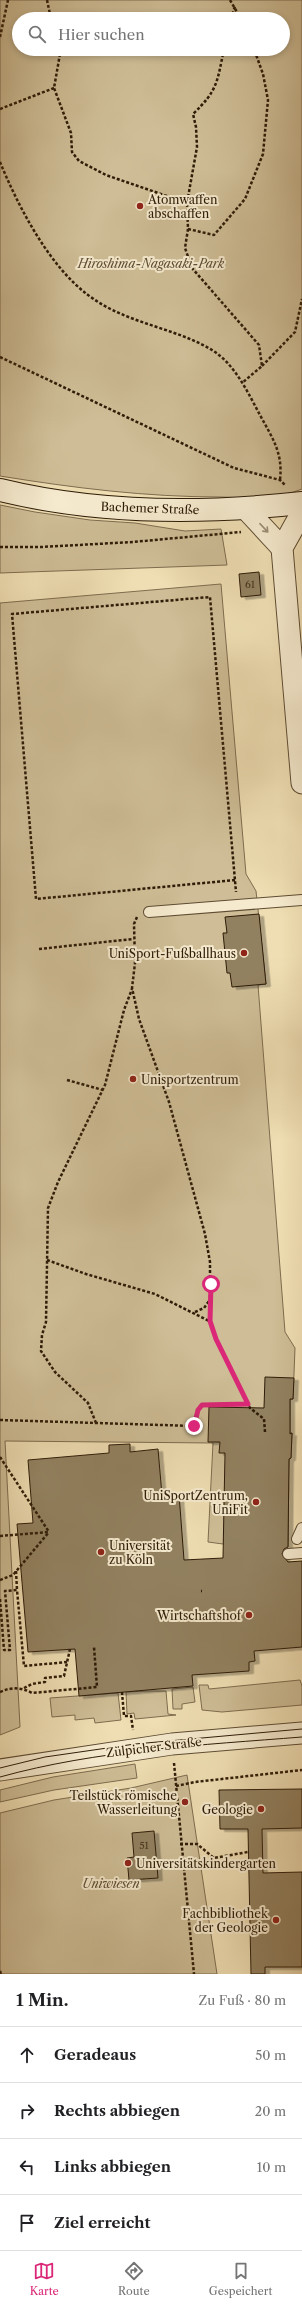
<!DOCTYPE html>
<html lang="de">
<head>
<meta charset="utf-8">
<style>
  :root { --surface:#fff; --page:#f6f6f6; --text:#202124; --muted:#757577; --line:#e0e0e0; --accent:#db2777 }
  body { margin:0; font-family:"Libre Caslon Text",serif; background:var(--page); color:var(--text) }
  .stop { position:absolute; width:12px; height:12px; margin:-9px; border:3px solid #db2777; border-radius:50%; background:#fff }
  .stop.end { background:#db2777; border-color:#fff; box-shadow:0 1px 4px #0008 }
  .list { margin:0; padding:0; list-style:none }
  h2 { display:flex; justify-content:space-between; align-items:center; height:52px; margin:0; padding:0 16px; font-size:17px }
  h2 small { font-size:13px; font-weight:400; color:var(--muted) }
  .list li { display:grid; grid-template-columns:26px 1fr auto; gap:12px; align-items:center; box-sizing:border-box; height:56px; padding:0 16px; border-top:1px solid var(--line) }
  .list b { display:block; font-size:15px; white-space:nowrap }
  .list em { font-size:13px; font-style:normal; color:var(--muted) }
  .icon { flex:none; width:22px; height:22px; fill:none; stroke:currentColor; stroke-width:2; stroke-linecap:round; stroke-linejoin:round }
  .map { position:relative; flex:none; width:302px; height:1974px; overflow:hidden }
  .search { position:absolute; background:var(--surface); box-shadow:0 2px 6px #0003; left:12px; right:12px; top:12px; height:44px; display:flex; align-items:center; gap:10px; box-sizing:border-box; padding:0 14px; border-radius:22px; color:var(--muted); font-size:15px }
  .sheet { height:276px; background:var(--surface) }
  nav { display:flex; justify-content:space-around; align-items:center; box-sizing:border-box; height:56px; border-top:1px solid var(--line); background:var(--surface); font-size:11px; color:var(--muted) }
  nav a { display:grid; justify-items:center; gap:2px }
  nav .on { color:var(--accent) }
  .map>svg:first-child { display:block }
  .green { fill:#cebd96; stroke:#7e6c4f; fill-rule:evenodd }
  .building { fill:#928161; stroke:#2e1c08; filter:url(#shadow) }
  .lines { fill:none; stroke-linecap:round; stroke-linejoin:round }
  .service-casing { stroke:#5e4c33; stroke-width:12 }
  .minor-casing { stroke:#5e4c33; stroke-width:23 }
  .secondary-casing { stroke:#2e1c08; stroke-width:24 }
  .path { stroke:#2e1c08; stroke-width:2.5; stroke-dasharray:3 2; stroke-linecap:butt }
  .service { stroke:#f5eace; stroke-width:10 }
  .minor { stroke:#f5eace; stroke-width:21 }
  .secondary { stroke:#f5eace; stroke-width:22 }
  .tram { stroke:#2e1c08; stroke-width:1 }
  .oneway { stroke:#9b8d75 }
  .route { stroke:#db2777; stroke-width:5 }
  .poi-dot { fill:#8f2418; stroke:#f5eace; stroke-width:1.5 }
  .labels { text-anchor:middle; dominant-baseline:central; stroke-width:4; stroke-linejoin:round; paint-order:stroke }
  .number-label { font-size:10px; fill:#47351e }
  .poi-label { font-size:12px; fill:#2e1c08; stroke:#f5eace; text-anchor:end }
  .park-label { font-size:12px; font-style:italic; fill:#5e4c33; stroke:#f5eace }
  .street-label { font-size:12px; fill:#2e1c08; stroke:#f5eace }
</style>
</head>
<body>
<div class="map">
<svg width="302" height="1974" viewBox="0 0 302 1974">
  <defs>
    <filter id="shadow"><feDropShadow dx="4.5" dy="2.5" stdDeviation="0" flood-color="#0004"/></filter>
  </defs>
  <rect width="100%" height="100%" fill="#efdeb3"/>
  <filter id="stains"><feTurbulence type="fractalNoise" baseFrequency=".005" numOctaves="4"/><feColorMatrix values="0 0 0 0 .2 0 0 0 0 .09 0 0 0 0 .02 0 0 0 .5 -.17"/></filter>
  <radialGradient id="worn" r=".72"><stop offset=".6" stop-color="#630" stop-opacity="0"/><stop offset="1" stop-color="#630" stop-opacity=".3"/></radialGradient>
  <g class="green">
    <path d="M0,0h302v489c-24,10 -55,9 -81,8 -75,0 -147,-9 -221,-21zM19,19h264v30h-264z"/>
    <path d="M0,505l35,7 55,8 45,3 50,8 36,-2 6,36 -227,8z"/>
    <path d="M221,584l25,290 10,17 10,93 -8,1 27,347 10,16 -2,51h-3v34h2l-1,25 -2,1 -1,87 -65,-2 -15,-2 5,-99 -208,-2 15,286 -20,8v-1132z"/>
    <path d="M300,1680l2,6v19l-80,7 -20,-2 -3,-25h9l1,4z"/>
    <path d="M193,1687l2,15 -13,2v5h-9l-1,-20z"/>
    <path d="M147,1691h19l2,23 8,1 -41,4 -1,-6 -7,1 -1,-22z"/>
    <path d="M118,1693l3,27 -26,3 -1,-5 -19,2v-5l-23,2 -2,-19z"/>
    <path d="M135,1764l2,14 -83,12 -54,12v-12l53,-13z"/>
    <path d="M187,1775l30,199h-217v-161l54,-13 77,-12z"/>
  </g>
  <g class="building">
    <path d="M259,572l2,23 -20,2 -2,-23z"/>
    <path d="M259,914l7,70 -34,3 -2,-14h-3l-4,-40h4l-2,-16z"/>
    <path d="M265,1377l29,1 -1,21h-3v35l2,-1 -1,25 -2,1 -1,88 -4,2 -2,5 6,8 14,-1v86l-48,4 1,10 -6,1v9l-57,4 1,11 -114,10 -4,-47 -47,3 -11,-128 16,-1 -5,-63 81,-7v-8l21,-1v8l28,-3 4,46 17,-1 5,66 39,-2 2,-105h-6l1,-11h-12l1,-35 55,1z"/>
    <path d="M302,1789v39l-40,1 1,44 39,-1v95h-37v7h-14l-3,-145h-28l-1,-39z"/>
    <path d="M154,1831l4,47 -29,2 -2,-22 7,-1 -2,-24z"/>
  </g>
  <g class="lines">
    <defs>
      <g id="service">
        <path d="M149,912l153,-12"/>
        <path d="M297,1539l5,-11"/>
        <path d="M288,1554l14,-1"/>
      </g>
      <g id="minor">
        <path d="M245,508l37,40"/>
        <path d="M302,512l-20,36 20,235"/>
        <path d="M0,1770l172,-26 130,-11"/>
      </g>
      <path id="secondary" d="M0,490c98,24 202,24 302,13"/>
    </defs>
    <use href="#service" class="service-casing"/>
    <use href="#minor" class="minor-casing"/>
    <use href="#secondary" class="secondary-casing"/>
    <g class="path">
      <path d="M47,0l4,19"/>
      <path d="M230,0l11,19"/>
      <path d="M231,19l4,-13"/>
      <path d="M0,37l8,-37"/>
      <path d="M59,49l1,5 -6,34 17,45 1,19 7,9 27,14 81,28"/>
      <path d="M224,49c-7,33 -6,41 -31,65l3,13 1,20 -10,56 1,26 -3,19 7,20 67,77 3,21 -20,17"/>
      <path d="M0,109l54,-21"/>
      <path d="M0,162c18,44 49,104 88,133 38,29 86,32 124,55 23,14 36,43 48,65 13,24 23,38 20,65"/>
      <path d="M188,229l26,6 31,-36 18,-45 5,-54 -5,-26 -9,-25"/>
      <path d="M0,357l234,111 46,12 5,5"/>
      <path d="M262,366l33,-34 7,-33"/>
      <path d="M0,547h41l92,-5 108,-10"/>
      <path d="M235,880l-199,19 -24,-285 198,-17 26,295"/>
      <path d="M137,917l-3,7 1,39 -3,25 7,31 30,83 36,132 5,28v59l6,18 34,69 14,11 1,13"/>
      <path d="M39,949l94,-10"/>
      <path d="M67,1080l36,10"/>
      <path d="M47,1260l39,14 69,20 54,27"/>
      <path d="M195,1312l9,-4 5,-7"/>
      <path d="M0,1420l194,6 4,-16 4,-5 46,-1"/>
      <path d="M96,1423l-8,-20 -33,-31 -14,-21 1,-16 4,-13 2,-114 10,-26 47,-97 19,-75 8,-21"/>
      <path d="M0,1457l49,75"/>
      <path d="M0,1536l49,-4"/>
      <path d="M16,1571l1,19"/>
      <path d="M0,1580l13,-5 36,-43"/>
      <path d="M201,1591h1"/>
      <path d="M0,1599l4,51h6l-5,-59 12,-1 7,76 43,-4"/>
      <path d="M24,1688l8,-4 13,-2v-4l19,-2 6,-27"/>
      <path d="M0,1692c11,-5 21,-5 32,1l65,-6 -3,-40"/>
      <path d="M122,1692l2,24h7l2,14"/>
      <path d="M174,1763l20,211"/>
      <path d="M176,1786l19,-4 107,-12"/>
      <path d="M180,1844h17l17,14 34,-6"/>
      <path d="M0,1971l1,3"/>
    </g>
    <use href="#service" class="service"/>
    <use href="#minor" class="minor"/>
    <use href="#secondary" class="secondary"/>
    <g class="tram">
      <path d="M0,1768l45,-11 90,-13 167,-15"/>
      <path d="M0,1777c97,-27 202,-32 302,-40"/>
    </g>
  </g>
  <defs><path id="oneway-shaft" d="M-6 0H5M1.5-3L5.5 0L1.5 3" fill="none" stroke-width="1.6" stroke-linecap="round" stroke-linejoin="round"/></defs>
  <use class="oneway" href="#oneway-shaft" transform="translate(264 528) rotate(47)"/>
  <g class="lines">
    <path class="route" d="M194,1426l4,-16 4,-5 46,-1 -32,-65 -6,-18 1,-37"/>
  </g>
  <g class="poi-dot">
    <circle cx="140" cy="206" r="4"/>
    <circle cx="244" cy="953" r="4"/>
    <circle cx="133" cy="1079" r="4"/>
    <circle cx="256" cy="1502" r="4"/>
    <circle cx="101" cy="1552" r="4"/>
    <circle cx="249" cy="1615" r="4"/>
    <circle cx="185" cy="1802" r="4"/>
    <circle cx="261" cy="1809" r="4"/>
    <circle cx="128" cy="1863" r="4"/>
    <circle cx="276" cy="1920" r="4"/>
  </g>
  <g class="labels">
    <g class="number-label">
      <text x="250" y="584">61</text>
      <text x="144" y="1845">51</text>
    </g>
    <g class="poi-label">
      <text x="148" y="199" text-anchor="start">Atomwaffen<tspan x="148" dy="14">abschaffen</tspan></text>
      <text x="236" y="953">UniSport-Fußballhaus</text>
      <text x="141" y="1079" text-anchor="start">Unisportzentrum</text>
      <text x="248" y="1495">UniSportZentrum,<tspan x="248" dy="14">UniFit</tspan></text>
      <text x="109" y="1545" text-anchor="start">Universität<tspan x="109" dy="14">zu Köln</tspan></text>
      <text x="241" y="1615">Wirtschaftshof</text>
      <text x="177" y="1795">Teilstück römische<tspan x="177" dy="14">Wasserleitung</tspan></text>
      <text x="253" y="1809">Geologie</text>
      <text x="136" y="1863" text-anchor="start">Universitätskindergarten</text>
      <text x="268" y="1913">Fachbibliothek<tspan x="268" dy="14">der Geologie</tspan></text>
    </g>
    <g class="park-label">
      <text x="151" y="263">Hiroshima-Nagasaki-Park</text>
      <text x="111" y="1883">Uniwiesen</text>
    </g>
    <g class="street-label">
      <text transform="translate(150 508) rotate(2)">Bachemer Straße</text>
      <text transform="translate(154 1747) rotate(-7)">Zülpicher Straße</text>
    </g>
  </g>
  <rect width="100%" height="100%" filter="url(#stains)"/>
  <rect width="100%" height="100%" fill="url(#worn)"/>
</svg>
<div class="stop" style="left:211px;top:1284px"></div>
<div class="stop end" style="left:194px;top:1426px"></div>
<div class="search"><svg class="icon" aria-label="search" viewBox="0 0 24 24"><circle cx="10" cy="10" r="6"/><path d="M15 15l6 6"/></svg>Hier suchen</div>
</div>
<section class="sheet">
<h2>1 Min.<small>Zu Fuß · 80 m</small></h2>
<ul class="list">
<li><svg class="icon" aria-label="ahead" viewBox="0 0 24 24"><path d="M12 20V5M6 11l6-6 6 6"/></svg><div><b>Geradeaus</b></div><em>50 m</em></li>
<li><svg class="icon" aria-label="right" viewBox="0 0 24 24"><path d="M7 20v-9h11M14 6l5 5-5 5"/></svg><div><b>Rechts abbiegen</b></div><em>20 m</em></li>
<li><svg class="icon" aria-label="left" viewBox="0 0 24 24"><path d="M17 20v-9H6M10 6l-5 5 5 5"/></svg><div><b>Links abbiegen</b></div><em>10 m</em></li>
<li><svg class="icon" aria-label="arrive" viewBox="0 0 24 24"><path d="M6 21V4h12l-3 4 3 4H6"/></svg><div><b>Ziel erreicht</b></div></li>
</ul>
</section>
<nav>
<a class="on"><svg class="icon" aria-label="map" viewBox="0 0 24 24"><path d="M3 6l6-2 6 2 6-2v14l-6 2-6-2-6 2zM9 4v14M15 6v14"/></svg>Karte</a>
<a><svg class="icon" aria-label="directions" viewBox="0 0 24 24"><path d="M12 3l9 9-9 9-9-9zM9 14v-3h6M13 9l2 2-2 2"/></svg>Route</a>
<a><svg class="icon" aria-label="saved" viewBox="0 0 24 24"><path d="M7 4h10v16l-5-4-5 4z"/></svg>Gespeichert</a>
</nav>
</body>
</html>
